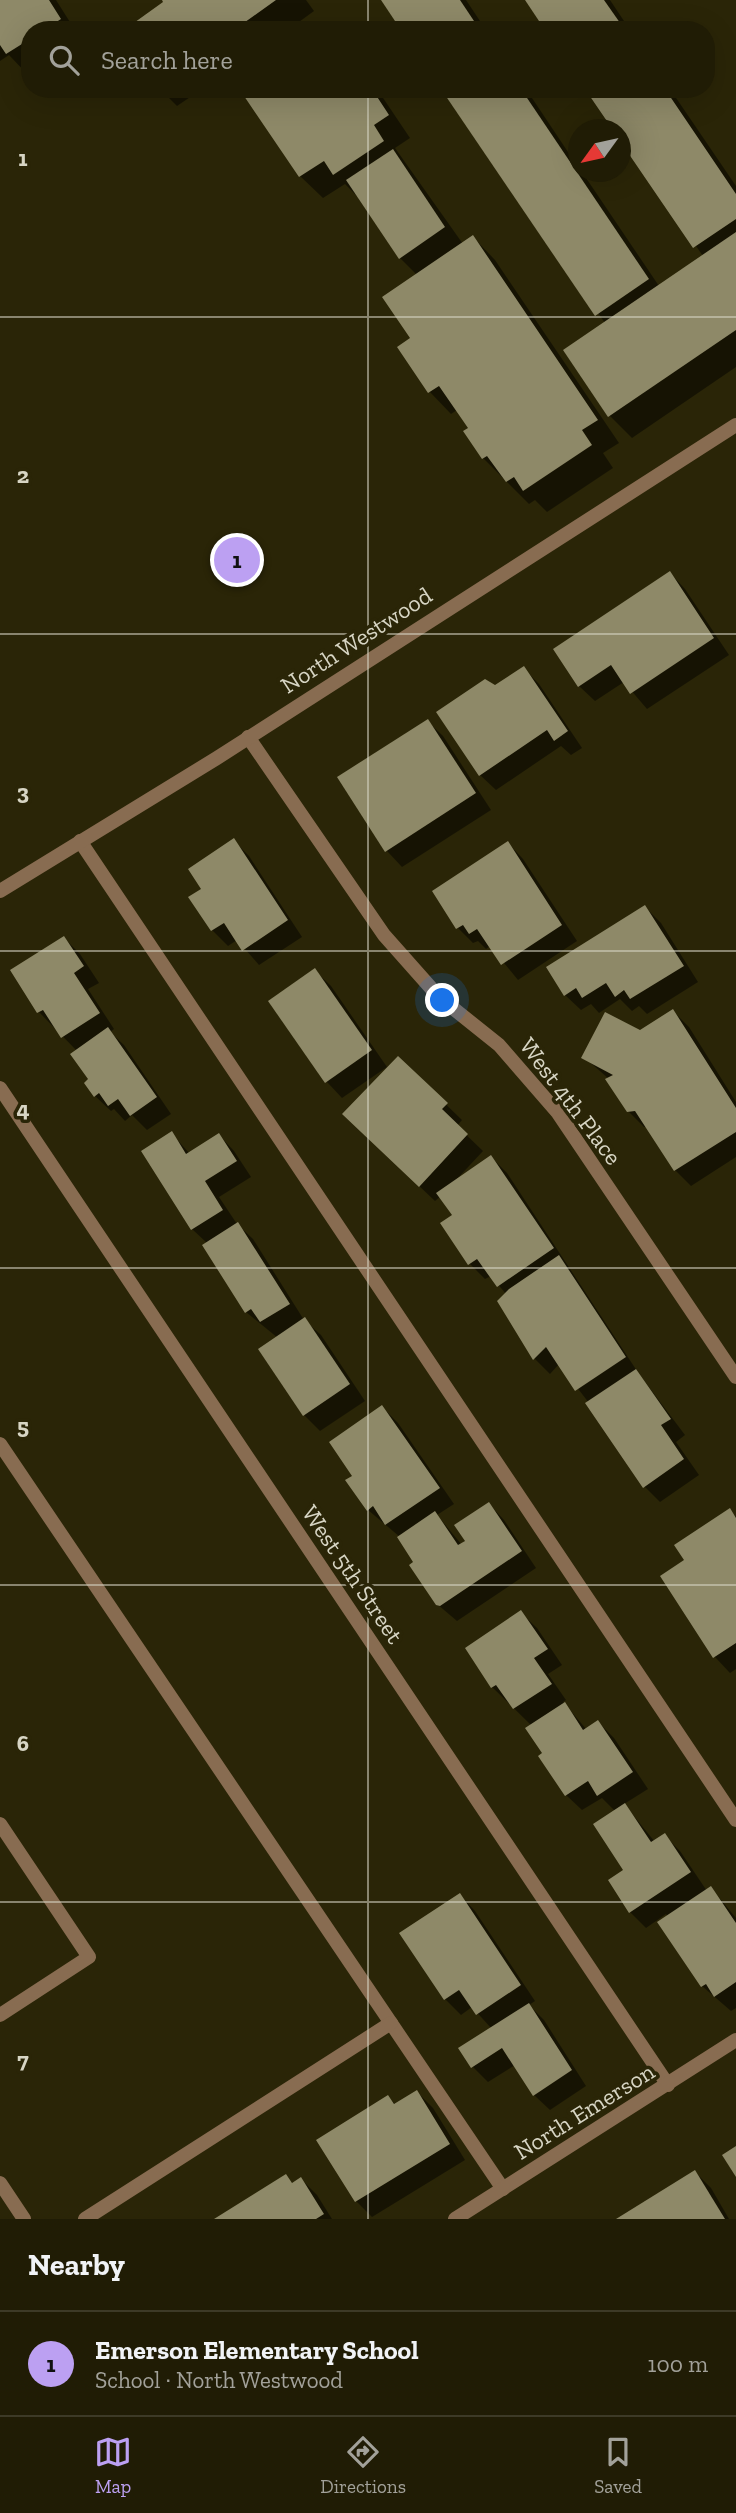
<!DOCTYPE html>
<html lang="en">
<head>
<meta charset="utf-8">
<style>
  :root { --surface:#201c05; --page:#28250f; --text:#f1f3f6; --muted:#a2a19a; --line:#3d3a27; --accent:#bca0f2 }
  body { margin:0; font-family:"Zilla Slab",serif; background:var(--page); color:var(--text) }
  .compass { position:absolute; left:568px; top:119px; width:63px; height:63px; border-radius:50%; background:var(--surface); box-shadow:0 7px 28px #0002; rotate:237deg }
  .you { position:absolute; left:443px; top:1001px; width:24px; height:24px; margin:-18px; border:5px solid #fff; border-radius:50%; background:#1a73e8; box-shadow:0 0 0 10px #1a73e833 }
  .badge { display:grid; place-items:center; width:46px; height:46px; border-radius:50%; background:var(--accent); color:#111; font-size:23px; font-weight:700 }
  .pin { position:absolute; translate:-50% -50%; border:4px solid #fff; box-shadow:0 2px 7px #0006 }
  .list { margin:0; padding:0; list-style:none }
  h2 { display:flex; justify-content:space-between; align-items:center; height:91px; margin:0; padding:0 28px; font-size:30px }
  h2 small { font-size:23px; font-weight:400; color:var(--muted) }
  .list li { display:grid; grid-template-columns:46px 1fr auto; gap:21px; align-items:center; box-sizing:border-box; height:105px; padding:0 28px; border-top:2px solid var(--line) }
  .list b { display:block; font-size:26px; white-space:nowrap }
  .list p { margin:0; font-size:23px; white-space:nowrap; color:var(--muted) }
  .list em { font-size:23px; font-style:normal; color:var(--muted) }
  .icon { flex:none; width:38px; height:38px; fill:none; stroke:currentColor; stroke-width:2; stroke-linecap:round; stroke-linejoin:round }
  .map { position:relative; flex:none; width:736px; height:2219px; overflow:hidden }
  .search { position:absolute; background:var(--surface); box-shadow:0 7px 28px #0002; left:21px; right:21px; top:21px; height:77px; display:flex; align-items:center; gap:18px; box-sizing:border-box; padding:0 24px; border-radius:28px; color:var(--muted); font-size:26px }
  .sheet { height:196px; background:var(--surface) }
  nav { display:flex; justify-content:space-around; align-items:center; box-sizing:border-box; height:98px; border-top:2px solid var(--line); background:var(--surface); font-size:19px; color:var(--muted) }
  nav a { display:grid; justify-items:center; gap:4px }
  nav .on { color:var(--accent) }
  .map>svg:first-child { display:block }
  .shadow { fill:#0007 }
  .building { fill:#8e8968 }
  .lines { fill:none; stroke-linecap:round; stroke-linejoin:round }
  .service { stroke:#886c51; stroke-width:14 }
  .minor { stroke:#886c51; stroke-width:14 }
  .grid { fill:none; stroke:#d7d5c4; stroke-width:2; stroke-opacity:0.55 }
  .labels { text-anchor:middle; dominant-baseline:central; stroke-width:7; stroke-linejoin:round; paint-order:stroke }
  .street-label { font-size:24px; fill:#d7d5c4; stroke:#2a2507 }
  .grid-label { font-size:23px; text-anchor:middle; font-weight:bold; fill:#d7d5c4; stroke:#2a2507; stroke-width:7; stroke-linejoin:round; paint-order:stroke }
</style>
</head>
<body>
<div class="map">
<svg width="736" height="2219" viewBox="0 0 736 2219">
  <rect width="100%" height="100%" fill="#2a2507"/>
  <g class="shadow">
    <path d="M0,0h56l19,30h-45l-1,46 -20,-21 -9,6z"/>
    <path d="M164,0h142l8,11 -26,19h-161l39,-27z"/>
    <path d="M383,0h83l20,30h-83z"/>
    <path d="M527,0h83l20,30h-83z"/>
    <path d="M160,89h42l-25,17z"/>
    <path d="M251,89h126l33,49 -15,10 68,96 10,-7 22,23 124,183 -16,10 10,15 -66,44 -12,-12 -6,4 -46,-46 -18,-26 5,-3 -13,-19 -6,4 -22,-23 -17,-52 5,-64 -17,-17 -43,-62 -12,-12 -22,14 -23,-22z"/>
    <path d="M443,89h83l52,78v5h4l77,114 44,-30 -83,-118v-8l-33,-41h83l66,97v181l-104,71 -22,-22 -5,-93z"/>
    <path d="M670,573l15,16 44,66 -82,54 -23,-27 -29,19 -16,-15z"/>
    <path d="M523,668l16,16 43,64 -11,7 -10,-9 -65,44 -16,-15 15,-88z"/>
    <path d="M427,721l16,15 48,74 -89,57 -15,-16 -48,-73z"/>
    <path d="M233,840l16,16 53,81 -43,28 -22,-25 -9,6 -16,-16 -22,-32 13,-9z"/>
    <path d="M508,843l15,16 54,82 -59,39 -28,-34 -4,3 -8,-8 -5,2 -15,-15z"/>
    <path d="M645,907l16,16 37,59 -51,32 -8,-8 -7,5 -12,-12 -21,14 -8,-9 -10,6 -16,-15z"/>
    <path d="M64,938l16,16 19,29 -11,6 26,40 -4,3 14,13 47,69 -24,16 -15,-15 -7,6 -11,-12 -3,2 -16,-15 -18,-45 -38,-39z"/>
    <path d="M315,971l16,15 56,81 -45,31 -15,-16 -56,-80z"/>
    <path d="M673,1011l16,16 47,75v55l-45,29 -16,-16 -28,-43h-3l-16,-16 -19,-32 -25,-22 56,-25z"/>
    <path d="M398,1058l64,62 -5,6 26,25 -27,29 35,-23 16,16 132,201 46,61 -9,7 23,33 -39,27 -16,-16 -55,-83 -30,-39 -9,10 -15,-15 -36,-58 7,-7 -15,-18 -6,3 -15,-15 -16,-48 -13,-20 -6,5 -75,-71z"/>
    <path d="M172,1134l18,20 29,-19 15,16 17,26 -32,20 18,27 16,15 51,81 17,15 44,66 -45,30 -16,-16 -26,-77 -32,-26 -39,-69 -15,-14z"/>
    <path d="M382,1407l16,16 56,81 -17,11 25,30 27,-41 15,16 32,48 -79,53 -20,-17 -37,-67 -32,-27 -14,-34z"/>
    <path d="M730,1510l6,7v152l-6,4 -15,-16 -53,-81 25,-16z"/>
    <path d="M521,1613l16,15 25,37 -14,9 18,26 -3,2 24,28 11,-8 16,16 34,51 -24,15 31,38 10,-6 15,15 27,40 4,-3 25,30v90l-5,3 -29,-25 -42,-63 8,-6 -2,-3 -20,14 -16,-16 -15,-101 -13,-13 -20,12 -16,-15 -34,-69 -40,-39z"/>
    <path d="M460,1895l15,16 60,90 -6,4 15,15 42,66 -36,24 -16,-15 -19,-30 -27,17 -15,-15 18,-39 -19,-21 -11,8 -16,-16z"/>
    <path d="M417,2092l16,16 32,52 -93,57 -16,-16 32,-104 8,8z"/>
    <path d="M695,2172l16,16 18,31h-110z"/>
    <path d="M286,2176l7,8 8,-5 16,16 15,24h-113z"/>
  </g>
  <g class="building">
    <path d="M0,0h49l12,19 -17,11h-14v9l-24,15 -6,-9z"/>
    <path d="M162,0h114l-42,30h-110l39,-28z"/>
    <path d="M381,0h79l20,30h-79z"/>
    <path d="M525,0h79l21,30h-80z"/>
    <path d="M248,89h124l17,26 -15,10 10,16 -51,34 -9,-14 -25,16 -57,-84z"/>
    <path d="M441,89h80l128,190 -54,37z"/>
    <path d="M585,89h80l71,105v25l-43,29 -73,-107v-11h-7z"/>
    <path d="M393,149l52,78 -46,32 -53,-79z"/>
    <path d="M736,232v98l-128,87 -45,-67z"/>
    <path d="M473,235l125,185 -16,10 10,15 -69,46 -9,-14 -8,5 -19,-26 -5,3 -19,-28 5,-3 -29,-42 -11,7 -31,-46 13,-9 -28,-41z"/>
    <path d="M670,571l44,67 -84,56 -19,-29 -33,22 -25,-38z"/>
    <path d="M524,666l44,65 -14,10 -7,-11 -68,46 -43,-64 49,-33 10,6z"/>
    <path d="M428,719l48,74 -91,59 -48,-75z"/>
    <path d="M234,838l54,82 -46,31 -18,-28 -13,8 -23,-34 13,-8 -13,-20z"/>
    <path d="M508,841l54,84 -61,40 -24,-36 -8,5 -6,-9 -7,4 -24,-38z"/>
    <path d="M645,905l39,61 -54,33 -6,-9 -9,7 -9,-14 -24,15 -6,-10 -12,8 -18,-29z"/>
    <path d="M64,936l20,30 -10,7 26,40 -39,25 -18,-28 -6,3 -27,-43z"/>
    <path d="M315,968l57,82 -47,33 -57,-82z"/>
    <path d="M673,1009l63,99v24l-62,39 -39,-60 -8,1 -22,-33 8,-4 -32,-17 24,-46 35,18z"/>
    <path d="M108,1027l49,70 -27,19 -12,-17 -10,7 -9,-13 -5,4 -10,-14 4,-4 -18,-25z"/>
    <path d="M398,1056l50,47 -6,6 26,25 -49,53 -77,-73z"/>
    <path d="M172,1131l14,23 33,-21 18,28 -32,20 18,29 -32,20 -50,-79z"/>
    <path d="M491,1155l63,93 -57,39 -20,-28 -9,6 -28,-42 12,-8 -16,-22z"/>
    <path d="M238,1222l52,82 -30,18 -9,-13 -6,4 -43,-68z"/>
    <path d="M559,1255l67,102 -51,34 -29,-44 -13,13 -36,-59 12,-12z"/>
    <path d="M305,1317l45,67 -47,32 -45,-67z"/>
    <path d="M636,1369l35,50 -10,6 23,34 -41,29 -58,-85z"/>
    <path d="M382,1405l58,83 -55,37 -12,-19 -6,5 -22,-31 7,-4 -23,-34z"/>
    <path d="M489,1502l33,49 -82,55 -4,-1 -27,-40 4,-3 -16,-25 38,-26 23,34 7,-4 -11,-16z"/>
    <path d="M730,1508l6,10v125l-23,15 -53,-82 24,-16 -10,-15z"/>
    <path d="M521,1610l27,39 -14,9 18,26 -39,25 -17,-24 -5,3 -26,-40z"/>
    <path d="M565,1702l18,28 15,-10 35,52 -36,24 -9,-15 -23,15 -27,-40 4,-3 -17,-25z"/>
    <path d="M625,1803l26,39 14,-9 26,39 -62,41 -21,-33 15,-10 -30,-46z"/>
    <path d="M711,1886l25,37v59l-22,15 -8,-13 -5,3 -44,-65z"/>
    <path d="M460,1893l61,92 -45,30 -17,-25 -15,10 -45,-67z"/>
    <path d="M529,2003l43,67 -39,26 -31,-48 -31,20 -13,-20z"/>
    <path d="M417,2090l33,54 -95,58 -39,-62 72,-45 6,9z"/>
    <path d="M736,2146v31l-14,-22z"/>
    <path d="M695,2170l30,49h-109z"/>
    <path d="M286,2174l6,9 9,-6 23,37 -8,5h-102z"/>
  </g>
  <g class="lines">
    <g class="service">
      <path d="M80,841l656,979"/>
      <path d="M0,1444l503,745"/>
      <path d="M0,2183l24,36"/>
      <path d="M85,2219l306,-196"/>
    </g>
    <g class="minor">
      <path d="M248,737l136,198 55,62 60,48 59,68 178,264"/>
      <path d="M0,891l217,-133 519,-333"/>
      <path d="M0,1088l668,997"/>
      <path d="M0,1824l89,133 -89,58"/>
      <path d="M455,2219l281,-179"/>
    </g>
  </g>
  <path class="grid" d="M368,0v30M368,89v2130M0,317h736M0,634h736M0,951h736M0,1268h736M0,1585h736M0,1902h736"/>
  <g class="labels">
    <g class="street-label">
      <text transform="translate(356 640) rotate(-33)">North Westwood</text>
      <text transform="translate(571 1101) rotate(53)">West 4th Place</text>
      <text transform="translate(353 1574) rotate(56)">West 5th Street</text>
      <text transform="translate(584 2111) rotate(-32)">North Emerson</text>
    </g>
  </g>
  <g class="grid-label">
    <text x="23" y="166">1</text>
    <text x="23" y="483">2</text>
    <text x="23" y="800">3</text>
    <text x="23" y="1117">4</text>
    <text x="23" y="1434">5</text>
    <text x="23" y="1751">6</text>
    <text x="23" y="2068">7</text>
  </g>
</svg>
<svg class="compass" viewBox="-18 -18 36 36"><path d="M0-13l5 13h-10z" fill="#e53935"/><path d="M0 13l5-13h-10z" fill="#a2a19a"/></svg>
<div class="you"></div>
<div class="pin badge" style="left:237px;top:560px">1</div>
<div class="search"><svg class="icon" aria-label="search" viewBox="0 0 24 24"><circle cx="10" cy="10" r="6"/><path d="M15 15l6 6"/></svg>Search here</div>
</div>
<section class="sheet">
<h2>Nearby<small></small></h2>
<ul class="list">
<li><span class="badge">1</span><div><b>Emerson Elementary School</b><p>School · North Westwood</p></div><em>100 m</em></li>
</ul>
</section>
<nav>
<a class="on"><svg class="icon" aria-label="map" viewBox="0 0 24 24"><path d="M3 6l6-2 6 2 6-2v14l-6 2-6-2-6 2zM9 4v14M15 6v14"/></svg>Map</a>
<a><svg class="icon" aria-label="directions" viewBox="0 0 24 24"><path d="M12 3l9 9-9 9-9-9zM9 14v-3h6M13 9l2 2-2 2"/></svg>Directions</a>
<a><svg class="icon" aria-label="saved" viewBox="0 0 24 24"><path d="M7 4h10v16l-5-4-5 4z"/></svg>Saved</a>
</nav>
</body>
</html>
